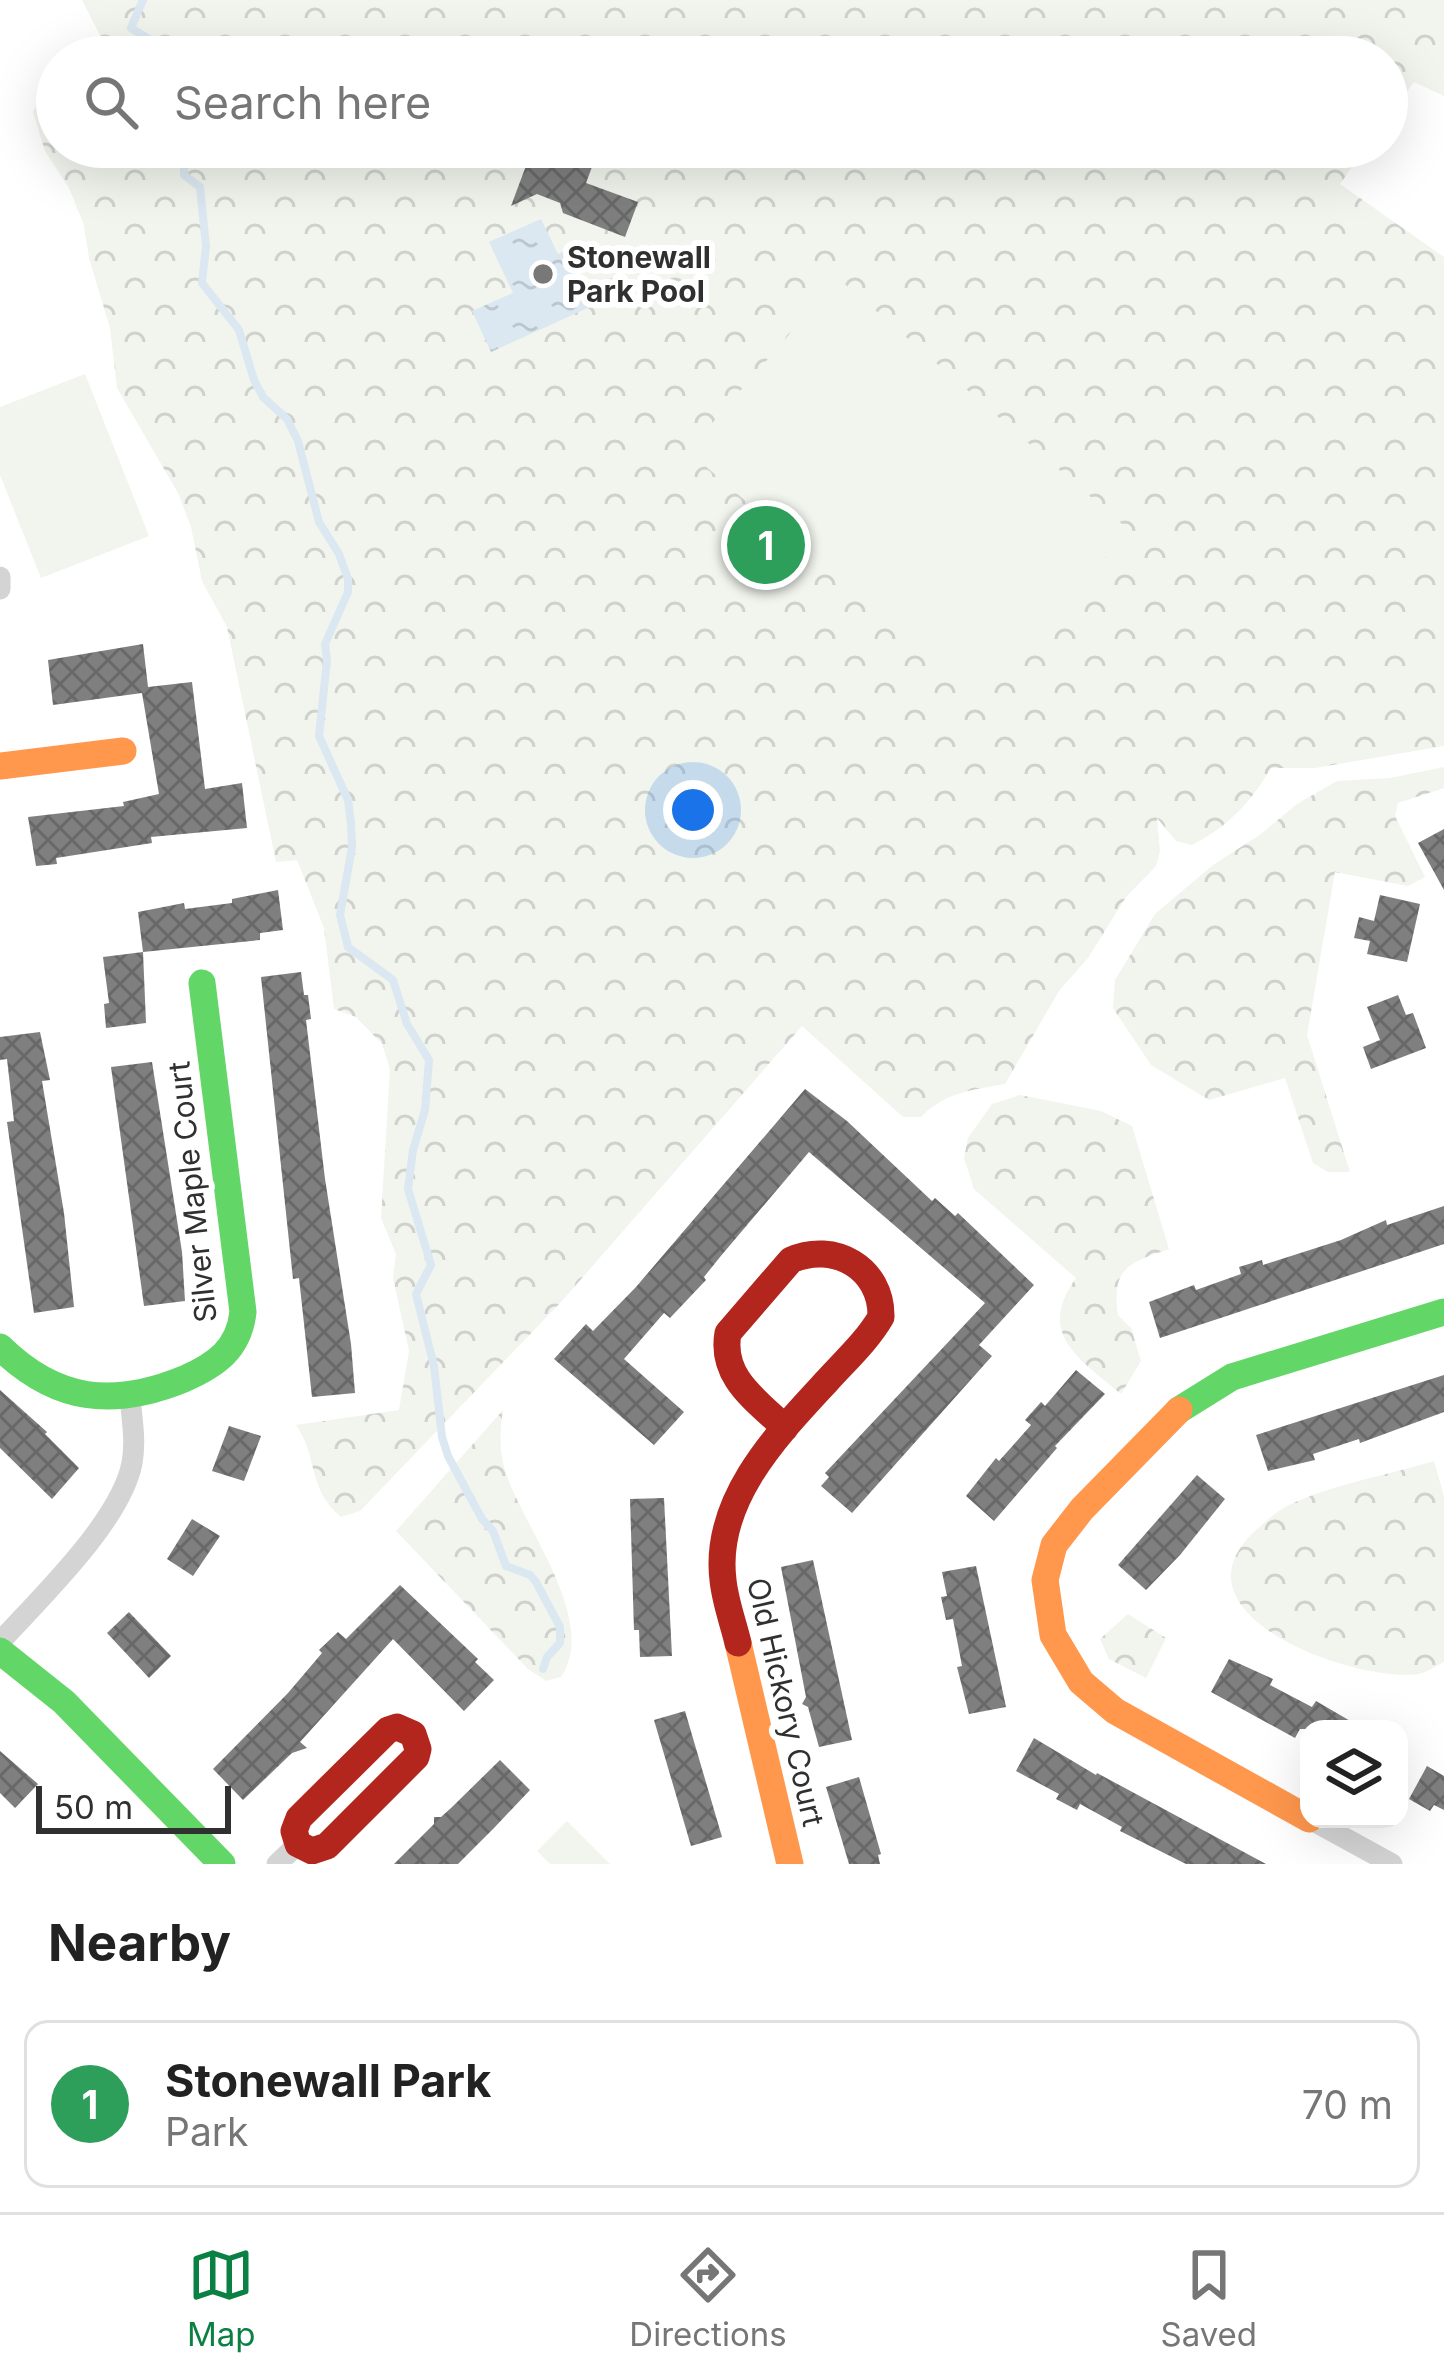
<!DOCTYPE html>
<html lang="en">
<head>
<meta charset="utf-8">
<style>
  :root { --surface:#fff; --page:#f2f2f2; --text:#222; --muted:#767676; --line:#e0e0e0; --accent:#0b8043 }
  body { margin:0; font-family:Inter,sans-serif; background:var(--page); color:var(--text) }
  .controls { position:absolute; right:36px; bottom:36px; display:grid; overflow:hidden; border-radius:24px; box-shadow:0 12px 48px #0002 }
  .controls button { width:108px; height:108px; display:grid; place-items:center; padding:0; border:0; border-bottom:3px solid var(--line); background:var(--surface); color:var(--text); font:60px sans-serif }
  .scale { position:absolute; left:36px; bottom:30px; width:195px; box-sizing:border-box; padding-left:12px; border:6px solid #303030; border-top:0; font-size:33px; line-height:42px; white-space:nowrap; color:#303030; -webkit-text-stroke:9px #fff; paint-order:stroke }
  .you { position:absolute; left:693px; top:810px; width:42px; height:42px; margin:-30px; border:9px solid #fff; border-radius:50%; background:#1a73e8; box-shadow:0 0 0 18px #1a73e833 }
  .badge { display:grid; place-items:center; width:78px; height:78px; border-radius:50%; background:var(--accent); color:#fff; font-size:39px; font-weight:700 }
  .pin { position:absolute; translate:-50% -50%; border:6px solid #fff; box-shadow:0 3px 12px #0006 }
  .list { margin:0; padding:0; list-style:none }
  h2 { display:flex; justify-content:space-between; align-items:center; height:156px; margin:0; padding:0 48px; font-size:51px }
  h2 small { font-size:39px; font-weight:400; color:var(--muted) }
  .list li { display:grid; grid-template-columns:78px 1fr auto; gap:36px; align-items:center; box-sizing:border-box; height:168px; margin:0 24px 24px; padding:0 24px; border:3px solid var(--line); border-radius:24px }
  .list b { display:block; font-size:45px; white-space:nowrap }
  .list p { margin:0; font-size:39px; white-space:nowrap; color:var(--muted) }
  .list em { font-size:39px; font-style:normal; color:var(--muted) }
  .icon { flex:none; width:66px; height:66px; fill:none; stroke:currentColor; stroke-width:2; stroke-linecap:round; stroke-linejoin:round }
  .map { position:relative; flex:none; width:1444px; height:1864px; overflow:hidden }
  .search { position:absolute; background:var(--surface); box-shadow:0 12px 48px #0002; left:36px; right:36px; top:36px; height:132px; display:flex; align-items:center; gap:30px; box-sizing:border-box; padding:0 42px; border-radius:66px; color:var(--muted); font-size:45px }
  .sheet { height:348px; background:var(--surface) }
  nav { display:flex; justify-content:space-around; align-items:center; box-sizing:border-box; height:168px; border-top:3px solid var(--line); background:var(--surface); font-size:33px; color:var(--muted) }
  nav a { display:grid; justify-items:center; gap:6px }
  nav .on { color:var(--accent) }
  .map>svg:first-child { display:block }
  .forest { fill:url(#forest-crowns) }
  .garden { fill:#f1f5ed }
  .water { fill:url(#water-ripples) }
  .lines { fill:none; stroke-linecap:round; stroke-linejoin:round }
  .stream { stroke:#dbe7f1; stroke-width:8 }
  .building { fill:url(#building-cross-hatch) }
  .street { stroke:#d4d4d4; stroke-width:21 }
  .fast { stroke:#63d668; stroke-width:27 }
  .slow { stroke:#ff974d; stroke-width:27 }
  .jam { stroke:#b3261e; stroke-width:27 }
  .poi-dot { fill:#787878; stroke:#fff; stroke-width:4.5 }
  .labels { text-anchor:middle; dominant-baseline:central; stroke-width:12; stroke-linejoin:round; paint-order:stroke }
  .poi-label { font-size:30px; font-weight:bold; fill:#303030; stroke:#fff; text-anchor:start }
  .street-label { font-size:30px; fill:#303030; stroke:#fff }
</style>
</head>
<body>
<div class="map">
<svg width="1444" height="1864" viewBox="0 0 1444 1864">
  <defs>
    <pattern id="forest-crowns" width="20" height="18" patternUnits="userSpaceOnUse" patternTransform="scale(3)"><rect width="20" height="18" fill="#f1f5ed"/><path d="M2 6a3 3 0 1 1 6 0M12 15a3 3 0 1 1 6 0" fill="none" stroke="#cfd2cc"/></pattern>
    <pattern id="water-ripples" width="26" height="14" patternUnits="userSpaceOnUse" patternTransform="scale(3)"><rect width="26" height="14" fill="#dbe7f1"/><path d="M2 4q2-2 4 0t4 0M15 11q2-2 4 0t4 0" fill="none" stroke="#bcc6cf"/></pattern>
    <pattern id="building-cross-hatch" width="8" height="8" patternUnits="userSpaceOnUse" patternTransform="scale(3)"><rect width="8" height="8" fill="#7f7f7f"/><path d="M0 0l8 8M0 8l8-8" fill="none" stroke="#686868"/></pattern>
  </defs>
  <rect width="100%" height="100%" fill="#fff"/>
  <g class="forest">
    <path d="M82,0h1362v96l-30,-14 -27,36v-61h-1276z"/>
    <path d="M57,80v67h1309l-26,37 104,73v489l-129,22h-44c-21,35 -42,58 -79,77l-16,-4 -19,-23 3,33 -4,15 -30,31 -38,61 -29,33 -54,93c-33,6 -60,8 -84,33h-18l-101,-91 -240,275 -202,210 -19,6c-34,-28 -22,-58 -45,-92l103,-15 10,-59 -16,-73 3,-24 -15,-36 9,-149 -8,-25 -26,-27 -22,-8 -10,-81 -27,-68 -21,2 -49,-235 -25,-46 -11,-54 -13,-34 -61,-105 -7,-60 -21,-70 -5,-33 -15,-37 -24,-37 -12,-39 13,-27z"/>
    <path d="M1444,767v21l-46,15 -3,13 30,61 -17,9 -73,-14 -28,163 43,137h-22l-15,-9 -28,-85 -76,22 -58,-35 -38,-57 2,-28 40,-66 58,-49 48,-31 36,-30 40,-23 53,-3z"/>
    <path d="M1020,1095l81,16 31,15 37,123c-40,14 -58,18 -51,66l13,13 10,33 -20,33c-43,-36 -85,-61 -45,-116l-102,-89 -10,-31 4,-20 24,-34z"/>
    <path d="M503,1410c-3,19 -4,38 1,57 16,57 96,152 57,210l-15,4 -18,-12 -132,-138z"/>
    <path d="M1434,1461l10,35v166c-8,4 -17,10 -25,12 -65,9 -253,-59 -165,-142 11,-10 24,-22 37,-28 44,-20 97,-29 143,-43z"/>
    <path d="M1128,1614l38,24 -20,40 -37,-19 -9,-20z"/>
  </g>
  <g class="garden">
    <path d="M838,278l291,252 -151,173 -290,-252z"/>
    <path d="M85,374l64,162 -108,42 -41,-103v-68z"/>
    <path d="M567,1821l43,43h-60l-13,-13z"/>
  </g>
  <path class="water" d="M541,219l17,35 10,-4 24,56 -101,46 -19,-41 41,-18 -24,-51z"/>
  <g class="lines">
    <g class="stream">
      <path d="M143,0l-12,28 21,13 8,16"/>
      <path d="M164,147l20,16v12l16,12 6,59 -4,37 37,47 15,50 9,17 24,22 11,22 21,81 20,32 9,25v13l-23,52 2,16 -8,76 29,64 3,24 1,23 -12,68 8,32 45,33 14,44 22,36 -4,50 -12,40 -5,39 23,76 -15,29 18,72 8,71 6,19 34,63 11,12 13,35 24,9 6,7 24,45v16l-13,14 -4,12"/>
    </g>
  </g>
  <g class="building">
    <path d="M533,147h14l4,11 21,8 26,-15 -12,32 52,19 -13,35 -62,-24 -3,-10 -23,-9 -26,12z"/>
    <path d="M143,644l5,43 44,-5 13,107 37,-6 5,45 -96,9 1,6 -96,15 1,6 -21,2 -8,-49 96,-11 -1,-4 36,-8 -17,-101 -89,12 -5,-45z"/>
    <path d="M1444,829v61l-26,-47z"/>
    <path d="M278,890l5,40 -23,3v7l-117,12 -5,-40 46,-9 1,6 47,-6v-4z"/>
    <path d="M1380,895l40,9 -13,58 -40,-8 3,-13 -16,-3 5,-21 15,4z"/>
    <path d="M143,952l3,71 -40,5 -2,-24 5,-1 -6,-46z"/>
    <path d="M301,972l3,23h4l3,24 -5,1 19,159 26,165 4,49 -43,4 -13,-119 -6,1 -32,-302z"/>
    <path d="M1398,995l8,20 7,-2 13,35 -55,21 -8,-22 17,-7 -13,-33z"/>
    <path d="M40,1032l10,48 -8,1 22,132 10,94 -40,6 -27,-191 7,-1 -7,-62 -7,1v-23z"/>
    <path d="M152,1062l30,190 3,49 -41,5 -33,-239z"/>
    <path d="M805,1089l42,32 85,80 3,-3 20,18 3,-3 76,72 -55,60 13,11 -140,157 -31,-27 8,-9 -4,-4 160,-170 -176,-151 -89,105 -16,20 2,3 -36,38 -6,-5 -40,46 60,53 -30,33 -100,-86 32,-35 7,7 43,-44z"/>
    <path d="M1444,1206v38l-284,94 -11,-36 45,-17 2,5 45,-16 -2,-7 23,-7 1,5 78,-25 45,-20 1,5z"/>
    <path d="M1076,1370l29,24 -50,52 2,2 -63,73 -28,-25 30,-38 3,3 32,-36 -6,-5 16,-18 4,4z"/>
    <path d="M1444,1375v37l-84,31 -1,-4 -46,15 2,6 -47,11 -12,-36z"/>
    <path d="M0,1390l47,42 -2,2 34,34 -27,31 -52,-51z"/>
    <path d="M229,1426l32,10 -17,45 -32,-10z"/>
    <path d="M1197,1475l28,24 -45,56 -34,35 -28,-25z"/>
    <path d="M664,1498l8,158 -32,1 -1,-27h-5l-4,-131z"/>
    <path d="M192,1519l28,17 -27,40 -26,-17z"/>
    <path d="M813,1560l39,180 -33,7 -11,-40 -6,-3 4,-7 -25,-130z"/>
    <path d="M976,1566l30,141 -37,7 -12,-47 5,-1 -9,-47 -7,1 -5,-23 6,-1 -5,-24z"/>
    <path d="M400,1585l78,74 -3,3 19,18 -30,31 -71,-72 -93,103 7,6 -15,5 -49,47 -30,-31 75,-76 34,-40 -3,-3 19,-18 8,7z"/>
    <path d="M129,1612l42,44 -22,22 -42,-45z"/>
    <path d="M1229,1659l44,20 -3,6 42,22 4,-6 48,28h-64l-5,9 -84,-46z"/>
    <path d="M685,1711l37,126 -31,9 -37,-126z"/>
    <path d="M1034,1738l62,37 1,-2 169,91h-80l-66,-33 2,-4 -42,-23 -3,6 -21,-11 3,-5 -43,-23z"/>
    <path d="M0,1751l38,33 -23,24 -15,-15z"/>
    <path d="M500,1760l30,30 -36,38 -36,36h-64l40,-40v-7h7l10,-9z"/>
    <path d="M1427,1766l17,10v34l-10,-5 -4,6 -21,-12z"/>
    <path d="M859,1777l22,77 -3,1 2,9h-31l-23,-77z"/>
  </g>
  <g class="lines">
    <g class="street">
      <path d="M0,577v12"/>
      <path d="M0,1642c40,-44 121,-121 132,-179 4,-21 0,-44 -2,-65"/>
      <path d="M1310,1819l82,45"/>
      <path d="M277,1864l21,-20"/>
    </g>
    <g class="fast">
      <path d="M0,1347c56,55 113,61 184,32 32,-14 55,-30 59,-67l-41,-329"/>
      <path d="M1179,1410l53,-33 212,-65"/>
      <path d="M0,1651l64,51 158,162"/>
    </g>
    <g class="slow">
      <path d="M0,766l123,-15"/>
      <path d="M1179,1410l-97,99 -28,36 -9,35 8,55 28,47 34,29 194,108"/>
      <path d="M738,1643l52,221"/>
    </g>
    <g class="jam">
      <path d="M738,1643c-5,-21 -13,-42 -15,-63 -10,-80 55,-146 104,-199 19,-21 40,-40 54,-64 1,-49 -47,-76 -90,-57l-63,73c-8,44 28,67 57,95"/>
      <path d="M397,1727l16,7 5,15 -2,8 -89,89 -15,5 -14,-7 -4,-13 5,-13 89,-88z"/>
    </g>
  </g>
  <circle class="poi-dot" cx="543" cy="274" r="12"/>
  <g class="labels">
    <g class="poi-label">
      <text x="567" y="257">Stonewall<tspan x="567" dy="34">Park Pool</tspan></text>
    </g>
    <g class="street-label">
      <text transform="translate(192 1192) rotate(-96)">Silver Maple Court</text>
      <text transform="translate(786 1702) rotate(77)">Old Hickory Court</text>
    </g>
  </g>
</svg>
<div class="controls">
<button><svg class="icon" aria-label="layers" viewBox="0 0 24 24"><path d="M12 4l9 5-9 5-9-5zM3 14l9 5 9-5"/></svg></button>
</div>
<div class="scale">50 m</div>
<div class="you"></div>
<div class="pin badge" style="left:766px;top:545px;background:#2e9e5b">1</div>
<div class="search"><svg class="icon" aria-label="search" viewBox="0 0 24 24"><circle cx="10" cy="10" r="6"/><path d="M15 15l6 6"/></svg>Search here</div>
</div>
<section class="sheet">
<h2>Nearby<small></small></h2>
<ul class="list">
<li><span class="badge" style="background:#2e9e5b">1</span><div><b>Stonewall Park</b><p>Park</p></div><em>70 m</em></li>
</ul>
</section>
<nav>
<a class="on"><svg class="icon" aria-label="map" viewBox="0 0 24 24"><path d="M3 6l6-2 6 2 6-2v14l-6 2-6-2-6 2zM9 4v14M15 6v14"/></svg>Map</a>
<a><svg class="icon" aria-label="directions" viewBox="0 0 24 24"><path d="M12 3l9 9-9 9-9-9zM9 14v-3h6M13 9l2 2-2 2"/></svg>Directions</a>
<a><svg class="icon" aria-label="saved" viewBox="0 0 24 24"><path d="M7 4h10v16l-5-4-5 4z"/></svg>Saved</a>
</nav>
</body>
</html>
